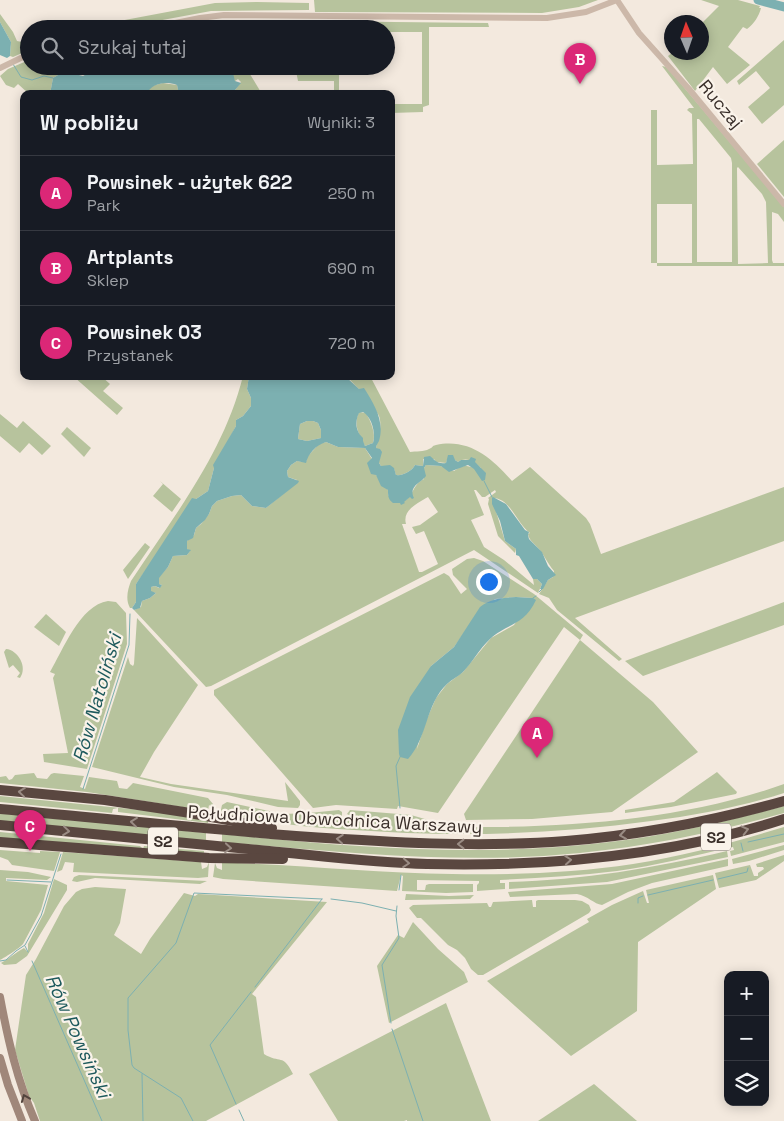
<!DOCTYPE html>
<html lang="pl">
<head>
<meta charset="utf-8">
<style>
  :root { --surface:#171b24; --page:#20242c; --text:#f1f3f6; --muted:#9ea1a6; --line:#363941; --accent:#db2777 }
  body { margin:0; font-family:"Space Grotesk",sans-serif; background:var(--page); color:var(--text) }
  .controls { position:absolute; right:15px; bottom:15px; display:grid; overflow:hidden; border-radius:10px; box-shadow:0 2px 12px #0003 }
  .controls button { width:45px; height:45px; display:grid; place-items:center; padding:0; border:0; border-bottom:1px solid var(--line); background:var(--surface); color:var(--text); font:25px sans-serif }
  .compass { position:absolute; left:664px; top:15px; width:45px; height:45px; border-radius:50%; background:var(--surface); box-shadow:0 2px 12px #0003; rotate:358deg }
  .you { position:absolute; left:488px; top:581px; width:18px; height:18px; margin:-12px; border:4px solid #fff; border-radius:50%; background:#1a73e8; box-shadow:0 0 0 8px #1a73e833 }
  .badge { display:grid; place-items:center; width:32px; height:32px; border-radius:50%; background:var(--accent); color:#fff; font-size:16px; font-weight:700 }
  .pin { position:absolute; translate:-50% -41px; filter:drop-shadow(0 1px 2px #0008) }
  .pin::after { content:''; position:absolute; top:26px; width:18px; height:15px; background:inherit; clip-path:polygon(0 0,100% 0,50% 100%) }
  .list { margin:0; padding:0; list-style:none }
  h2 { display:flex; justify-content:space-between; align-items:center; height:65px; margin:0; padding:0 20px; font-size:21px }
  h2 small { font-size:16px; font-weight:400; color:var(--muted) }
  .list li { display:grid; grid-template-columns:32px 1fr auto; gap:15px; align-items:center; box-sizing:border-box; height:75px; padding:0 20px; border-top:1px solid var(--line) }
  .list b { display:block; font-size:19px; white-space:nowrap }
  .list p { margin:0; font-size:16px; white-space:nowrap; color:var(--muted) }
  .list em { font-size:16px; font-style:normal; color:var(--muted) }
  .icon { flex:none; width:28px; height:28px; fill:none; stroke:currentColor; stroke-width:2; stroke-linecap:round; stroke-linejoin:round }
  .map { position:relative; flex:none; width:784px; height:1121px; overflow:hidden }
  .search { position:absolute; background:var(--surface); box-shadow:0 2px 12px #0003; left:20px; top:20px; width:375px; height:55px; display:flex; align-items:center; gap:12px; box-sizing:border-box; padding:0 18px; border-radius:28px; color:var(--muted); font-size:19px }
  .panel { position:absolute; background:var(--surface); box-shadow:0 2px 12px #0003; left:20px; top:90px; width:375px; height:290px; border-radius:10px }
  .map>svg:first-child { display:block }
  .green { fill:#b7c39d; fill-rule:evenodd }
  .water { fill:#7cb0b1; fill-rule:evenodd }
  .lines { fill:none; stroke-linecap:round; stroke-linejoin:round }
  .stream { stroke:#7cb0b1; stroke-width:1 }
  .river { stroke:#7cb0b1; stroke-width:9 }
  .tertiary { stroke:#ccb8a9; stroke-width:6 }
  .secondary { stroke:#a0877a; stroke-width:8 }
  .motorway { stroke:#5a4740; stroke-width:10 }
  .oneway { stroke:#9a8c84 }
  .oneway2 { stroke:#53443d }
  .labels { text-anchor:middle; dominant-baseline:central; stroke-width:4.5; stroke-linejoin:round; paint-order:stroke }
  .shield { fill:#faf3ea; stroke:#736963; stroke-width:1 }
  .shield-label { font-size:16px; font-weight:bold; fill:#392e29 }
  .street-label { font-size:18px; fill:#392e29; stroke:#faf3ea }
  .water-label { font-size:19px; font-style:italic; fill:#1d595c; stroke:#faf3ea }
</style>
</head>
<body>
<div class="map">
<svg width="784" height="1121" viewBox="0 0 784 1121">
  <rect width="100%" height="100%" fill="#f3e9de"/>
  <g class="green">
    <path d="M314,0h284l-19,7 -37,6 -227,-1z"/>
    <path d="M701,0h37l22,6 -1,2h2c-2,8 -7,16 -14,21l-4,-2 -15,20 22,18 -23,19 -14,-17 -18,24 -27,-35 4,-3 30,-1v-29l17,-17z"/>
    <path d="M257,2l52,1v7l-98,1 -97,18h-37l138,-26z"/>
    <path d="M0,14l13,18 4,9 10,2 2,7 -16,7 -3,-1 1,-14 -11,-20z"/>
    <path d="M218,20l270,3 1,4h-60v78l-6,2v5l-32,1v-9h31v-72h-36v-3h-102l-3,-3 -107,3z"/>
    <path d="M784,40v65l-22,19 -14,-17 22,-19 -14,-17 -17,14 -2,-4z"/>
    <path d="M29,60v6h43l-9,2 -5,7 -5,3 -3,16h-21l-11,-10 -4,4 -8,-3 -6,-9 8,-7z"/>
    <path d="M223,66h22l17,28h-24l-3,-4 6,-8 -3,-3 -3,2 -2,-4v-5z"/>
    <path d="M295,66h44v28h-5v-13h-36z"/>
    <path d="M662,66l5,1 117,140v15l-6,-8 -6,-2v48l1,3h11v3h-127v-3h-6v-153h6v55l36,-1 -1,-50 -5,-4 2,-2h5zM697,119h2l32,39 1,5v99h-35zM738,167l24,27 4,8 2,61 -30,1 -1,-96zM657,204h35v59h-35z"/>
    <path d="M163,83l14,2 2,9h-33l5,-8z"/>
    <path d="M784,140v57l-27,-33z"/>
    <path d="M73,376h28l9,8 -7,7 20,17 -6,7z"/>
    <path d="M243,376h6l-2,13 4,9v8l-8,10 -7,4v6l-22,42 -6,23 -12,8 -60,85v18l-4,6h-2c-5,-9 -2,-19 1,-27 43,-65 93,-128 112,-205z"/>
    <path d="M345,376h25l40,76c6,-1 14,0 19,-3 5,-2 2,-3 7,-4 33,-7 56,13 76,36l18,-14 56,51 4,6 11,30 183,-67v54l-209,77 47,41 -3,2 -62,-51 -8,-12 -10,-4 9,-14 5,-3 1,-6c-7,-8 -10,-17 -17,-24 -4,-5 -8,-7 -9,-13l2,-1c-13,-9 -20,-36 -38,-35l13,43 11,8 -1,4 -17,-17 -10,-32 1,-5 -1,-1 8,-6 -1,-2 -10,7h-3l-6,-7h-2l10,25 -13,5 13,27 20,13 30,25 -1,-6h4l5,5 -4,9 -64,-43 -263,136 -5,1 -72,-77 7,-3 1,-6 8,-3 6,-5 -5,-1v-5l4,-1 4,2 3,-3 -3,-1 -1,-6 10,-11 5,-11 14,-1 3,-4 -3,-2v-8l7,-6 2,-7 5,-4 8,-10 3,-8 5,-5 15,-5 9,-1 11,11 14,2 29,-24 2,-4 -9,-3 -1,-6 4,-6 6,-4 7,1 3,-2v-3l12,-13 7,-2 12,5 27,1 7,11 4,16 12,15v5l6,7c21,2 15,-16 30,-23v-11l2,-3 15,1 13,5c13,-10 14,-2 27,-3 -7,-6 -14,-12 -23,-6l-3,-2h-8l-1,3 -10,-1 -2,-3h-11v7l-8,-1c-3,6 -12,11 -19,10l-2,-6 -13,-3 -2,-3v-5l-3,-10c1,-9 7,-21 3,-32 -3,-8 -26,-35 -34,-40zM428,497l10,15 -18,13 -8,2 4,7 8,-3 14,33 -16,8h-3l-17,-48h4c-4,-14 12,-21 22,-27z"/>
    <path d="M359,412l7,1c5,9 10,20 7,30l-8,3c-6,-12 -12,-21 -6,-34z"/>
    <path d="M0,414l17,14 6,-7 28,25 -9,9 -13,-12 -9,10 -20,-17z"/>
    <path d="M307,421h6l5,2 3,7v8l-14,3 -9,-2 2,-15z"/>
    <path d="M67,427l24,21 -7,9 -23,-23z"/>
    <path d="M160,481l21,18 -9,13 -19,-16 10,-12z"/>
    <path d="M145,543l5,4 -22,32 -5,-9z"/>
    <path d="M474,558l9,3 51,33 49,41 -3,5 73,62 45,50 -86,60 -80,7 -66,1 -2,-6 116,-174 -16,-13 -126,186 -40,-7 -1,3 -61,-4 -23,3 -99,-113v-5l230,-117 5,3 12,18 6,-5 -14,-14 -1,-6 15,-10zM516,597l17,1 -19,27 -23,13 -28,34 -16,12 -11,14 -10,23 -9,28 14,-83 23,-19 22,-31 19,-17z"/>
    <path d="M108,601l8,1 10,11 1,31 -40,125 -43,-7 -1,-8 25,-1 -15,-75 2,-4 -5,-2c13,-22 30,-67 58,-71z"/>
    <path d="M784,602v23l-141,51 -18,-15z"/>
    <path d="M46,614l20,18 -7,14 -25,-19z"/>
    <path d="M137,618l61,67 -44,67 -14,25 31,7 117,17 -3,-19 15,19v4l-2,3 -20,-1 -51,-12 -53,-8 -82,-20 36,-110 2,7 3,2 1,-2z"/>
    <path d="M6,649c12,1 22,18 14,29l-3,-1 3,-4 -7,-8 -4,3 -5,-16z"/>
    <path d="M717,772l20,20 -1,2 -65,13 -46,6v-3l49,-8z"/>
    <path d="M34,773l3,5 10,1 4,-5 3,-1 30,3 -4,11 5,2 4,-12 28,4 2,7 8,1 6,-6 75,15 5,6 1,7 -1,-3 -4,-3 -1,6 -121,-19 -87,-9v-6l6,-1 3,4 3,-1 3,-4z"/>
    <path d="M784,784v9c-44,14 -87,22 -133,28 -88,12 -175,16 -263,11 -55,-3 -108,-6 -162,-18l1,-5 -5,1 -2,4 2,-9 5,-3 56,12 26,-1 30,-3 3,2v8h9v-4l-4,-2 3,-4 61,5 38,11 12,1c105,1 223,-7 323,-43z"/>
    <path d="M0,796l141,14 67,9v4l-90,-11v-4l-5,1 -1,4 -112,-11z"/>
    <path d="M784,806v7c-67,19 -134,33 -204,40 -119,12 -239,-1 -358,-11v-8c129,13 260,24 388,8 60,-7 117,-21 174,-36z"/>
    <path d="M0,812l206,21v8l-206,-20z"/>
    <path d="M784,827v15l-53,14 -1,-5 4,-1 -1,-3c-38,8 -77,19 -116,24 -39,5 -78,7 -117,9v3h5v6l-28,2v-6l2,-2v-2l-62,-1v10h8l1,-5 3,-1h44v8l-27,1 -44,-2 1,-15 -2,-1 -4,16 -174,-12 -10,-2 2,-14 2,5 5,2v-7h15c72,3 143,10 215,11 60,1 122,-1 181,-10 51,-8 102,-22 151,-37z"/>
    <path d="M0,832l140,14 3,3 1,-3 60,5v3l-204,-15z"/>
    <path d="M784,845v5l-35,11 -16,3 -1,-5z"/>
    <path d="M0,850l40,3v-2l20,1 -6,19 -42,-6 -4,-5 -8,-3z"/>
    <path d="M727,851l1,6 -121,25 -98,7v-7c75,-2 144,-14 218,-31z"/>
    <path d="M63,852l138,10 1,7 5,-2 2,-5 -1,15 -10,1 -125,-6 1,-9 -9,-1 -3,8 -5,2z"/>
    <path d="M784,855v6l-28,19 -37,8 -4,-15 35,-8 4,11h4v-3l6,-4 -1,-2h-6l-1,-3z"/>
    <path d="M728,859v7l-76,17 -24,9 -26,13c-8,-1 -14,-9 -25,-11l-67,3 -2,-5 104,-8z"/>
    <path d="M0,870l28,2 23,5 -4,3 -41,-2v3l42,4 -7,25 -18,34c-3,4 -19,14 -23,16z"/>
    <path d="M79,875l128,6 -7,3 -105,-6 -18,4 -5,-1 2,-4z"/>
    <path d="M713,875l3,14 -78,53 -1,69 -66,45 -84,-75 102,-59 -2,-3 25,-14 31,-14 4,12h2l-3,-13z"/>
    <path d="M54,879l13,6v5l-40,66 -11,8 -12,1 -3,-2c8,-4 15,-11 23,-15l4,4v-8l16,-31z"/>
    <path d="M95,887l31,2 -6,34 -6,12 27,19 9,-15 34,-46 11,3 3,-2 129,8 -75,92 4,3 8,57c16,10 19,-1 29,20l-87,47h-166l-6,-18 -5,-7 -14,-46 11,-75 10,-16 28,-53 12,-14 6,-3z"/>
    <path d="M406,894l43,2 25,-1 -4,4 -65,1z"/>
    <path d="M532,900l1,7h3v-6l2,-1h37l7,1 7,4 2,5 -2,3 -106,62h-5l-7,-6 -6,-11 -8,-8 -9,-5 -27,-27h-4l-8,-10 4,-3 74,-2 2,4h2l2,-5z"/>
    <path d="M413,922l25,27 26,23 4,10 -79,41 -12,-57 21,-31 6,3z"/>
    <path d="M446,1003l45,118h-84v-1l-3,1h-66l-29,-47z"/>
    <path d="M594,1084l43,37h-99z"/>
  </g>
  <g class="water">
    <path d="M0,22l11,20 -1,14 -3,2 -7,-3z"/>
    <path d="M72,66h3l4,9 4,1 7,-4 3,-6h27l3,8 5,1 4,-5 11,3 9,-7h71l9,3 3,12 6,2 -6,7 3,4h-59l-2,-9c-12,-4 -24,-2 -31,9h-24l-2,-2 -5,2h-65l3,-16 5,-3 1,-5z"/>
    <path d="M249,376h96l14,13 5,-1c10,16 21,33 15,53 -1,2 -3,4 -3,7l4,1 2,3 -3,11 2,3 9,-1 4,3 2,7c7,1 16,-4 19,-10l8,1 1,-9 6,-1c6,5 7,8 16,7l2,-8h5l2,5 3,2 3,-2h8l2,-3 5,2 -1,3 11,11 -1,7 -3,1 -8,-12 -6,-4 -19,7 -8,-6 -15,-1 -2,3 2,8c-5,7 -18,10 -12,22l-2,1 -2,-2 -6,5 1,1 -4,2 -1,-2h-7c-5,-4 -5,-7 -5,-13l-7,-4 -5,-11 -5,-1 -4,-11 5,-5 -7,-10 -27,-1 -12,-5c-10,3 -18,12 -20,21l-9,-2 -6,4 -4,6 1,6 11,4 -1,2 -32,25 -14,-2 -11,-11 -9,1 -15,5 -5,5 -3,8 -4,6 -9,8 -3,10 -6,3v8l4,1 -4,5 -14,1 -5,11 -9,11v6l3,1 -2,3 -5,-2 -4,1v4l5,2 -6,5 -8,3 -2,7 -6,2 -2,-2 4,-6v-18l56,-86 4,1 12,-8 6,-23 -1,-3 23,-39v-6l7,-4 8,-10v-8l-4,-9zM363,412c9,5 13,22 10,31l-8,3 -2,-5v-3c-8,-7 -8,-17 -4,-25zM307,421h6l5,2 3,7v8l-14,3 -9,-2 2,-15z"/>
    <path d="M493,497l13,7 19,26 4,2 -1,3 1,4 13,13 6,14 8,9 -8,5 -5,9h-3l2,-5 -5,-5h-4l-14,-23 -3,-1v-6l-11,-8 -5,-20 -8,-17v-6z"/>
    <path d="M516,597l17,1 3,2c-12,26 -29,23 -46,39 -11,10 -17,23 -27,33 -5,5 -11,7 -16,12 -22,21 -19,53 -39,75l-8,-2 -1,-3 -1,-24 12,-33 21,-31 23,-19 26,-40c11,-9 23,-9 36,-10z"/>
  </g>
  <g class="lines">
    <g class="stream">
      <path d="M13,64l8,13 11,3 12,-4 9,2"/>
      <path d="M484,481l8,16"/>
      <path d="M539,592l3,-3"/>
      <path d="M533,598l3,-2"/>
      <path d="M400,757l-4,9 4,42"/>
      <path d="M83,789l46,-144 1,-31"/>
      <path d="M401,815l2,15"/>
      <path d="M748,842l36,-8"/>
      <path d="M741,843l2,8"/>
      <path d="M718,879l29,-7 1,-4"/>
      <path d="M7,880l44,2"/>
      <path d="M399,890l2,-15"/>
      <path d="M648,895l65,-15"/>
      <path d="M331,899l31,4 34,8"/>
      <path d="M638,903v-5l5,-2"/>
      <path d="M25,946l3,6"/>
      <path d="M0,961l6,-1 10,-9 9,-6 16,-29 20,-62"/>
      <path d="M32,961l70,160"/>
      <path d="M255,987l67,-88"/>
      <path d="M391,1023l-9,-58 17,-27 -3,-22 1,-10"/>
      <path d="M392,1029l31,92"/>
      <path d="M142,1074l1,47"/>
      <path d="M236,1104l-26,-59 41,-53"/>
      <path d="M239,1110l5,11"/>
      <path d="M193,1121l-12,-23 -47,-30 -2,-3 -4,-35v-32l48,-55 18,-50 128,6"/>
    </g>
    <path class="river" d="M758,0l26,7"/>
    <g class="tertiary">
      <path d="M617,0l22,33 50,56 95,115"/>
      <path d="M146,29l54,-11 24,-3 323,3 39,-6 31,-12"/>
      <path d="M0,68l29,-14"/>
    </g>
    <g class="secondary">
      <path d="M0,997c8,43 17,83 35,124"/>
      <path d="M0,1058l8,27 14,36"/>
    </g>
    <g class="motorway">
      <path d="M0,790l105,10 79,12 88,16"/>
      <path d="M0,809c99,9 197,19 296,27 90,6 180,12 270,5 74,-6 147,-20 218,-40"/>
      <path d="M0,825c90,8 179,18 269,26 52,5 105,12 158,13 120,3 243,-8 357,-45"/>
      <path d="M0,842l209,16 74,1"/>
    </g>
  </g>
  <defs><path id="oneway-chevron" d="M-2-3.5L2.5 0L-2 3.5" fill="none" stroke-width="1.6" stroke-linecap="round" stroke-linejoin="round" transform="scale(1.25)"/></defs>
  <g class="oneway">
    <use href="#oneway-chevron" transform="translate(22 792) rotate(-174)"/>
    <use href="#oneway-chevron" transform="translate(134 822) rotate(-174)"/>
    <use href="#oneway-chevron" transform="translate(745 830) rotate(-14)"/>
    <use href="#oneway-chevron" transform="translate(66 831) rotate(6)"/>
    <use href="#oneway-chevron" transform="translate(623 835) rotate(171)"/>
    <use href="#oneway-chevron" transform="translate(340 839) rotate(-176)"/>
    <use href="#oneway-chevron" transform="translate(461 844) rotate(-180)"/>
    <use href="#oneway-chevron" transform="translate(228 848) rotate(5)"/>
    <use href="#oneway-chevron" transform="translate(568 860) rotate(-5)"/>
    <use href="#oneway-chevron" transform="translate(406 863) rotate(4)"/>
  </g>
  <use class="oneway2" href="#oneway-chevron" transform="translate(25 1098) rotate(-112)"/>
  <g class="labels">
    <g class="shield">
      <rect x="701" y="823.5" width="30" height="27" rx="4"/>
      <rect x="148" y="827.5" width="30" height="27" rx="4"/>
    </g>
    <g class="shield-label">
      <text x="716" y="837">S2</text>
      <text x="163" y="841">S2</text>
    </g>
    <g class="street-label">
      <text transform="translate(721 104) rotate(50)">Ruczaj</text>
      <text transform="translate(335 819) rotate(3)">Południowa Obwodnica Warszawy</text>
    </g>
    <g class="water-label">
      <text transform="translate(97 698) rotate(-74)">Rów Natoliński</text>
      <text transform="translate(78 1036) rotate(66)">Rów Powsiński</text>
    </g>
  </g>
</svg>
<div class="controls">
<button>+</button>
<button>−</button>
<button><svg class="icon" aria-label="layers" viewBox="0 0 24 24"><path d="M12 4l9 5-9 5-9-5zM3 14l9 5 9-5"/></svg></button>
</div>
<svg class="compass" viewBox="-18 -18 36 36"><path d="M0-13l5 13h-10z" fill="#e53935"/><path d="M0 13l5-13h-10z" fill="#9ea1a6"/></svg>
<div class="you"></div>
<div class="pin badge" style="left:537px;top:758px">A</div>
<div class="pin badge" style="left:580px;top:84px">B</div>
<div class="pin badge" style="left:30px;top:851px">C</div>
<div class="search"><svg class="icon" aria-label="search" viewBox="0 0 24 24"><circle cx="10" cy="10" r="6"/><path d="M15 15l6 6"/></svg>Szukaj tutaj</div>
<section class="panel">
<h2>W pobliżu<small>Wyniki: 3</small></h2>
<ul class="list">
<li><span class="badge">A</span><div><b>Powsinek - użytek 622</b><p>Park</p></div><em>250 m</em></li>
<li><span class="badge">B</span><div><b>Artplants</b><p>Sklep</p></div><em>690 m</em></li>
<li><span class="badge">C</span><div><b>Powsinek 03</b><p>Przystanek</p></div><em>720 m</em></li>
</ul>
</section>
</div>
</body>
</html>
